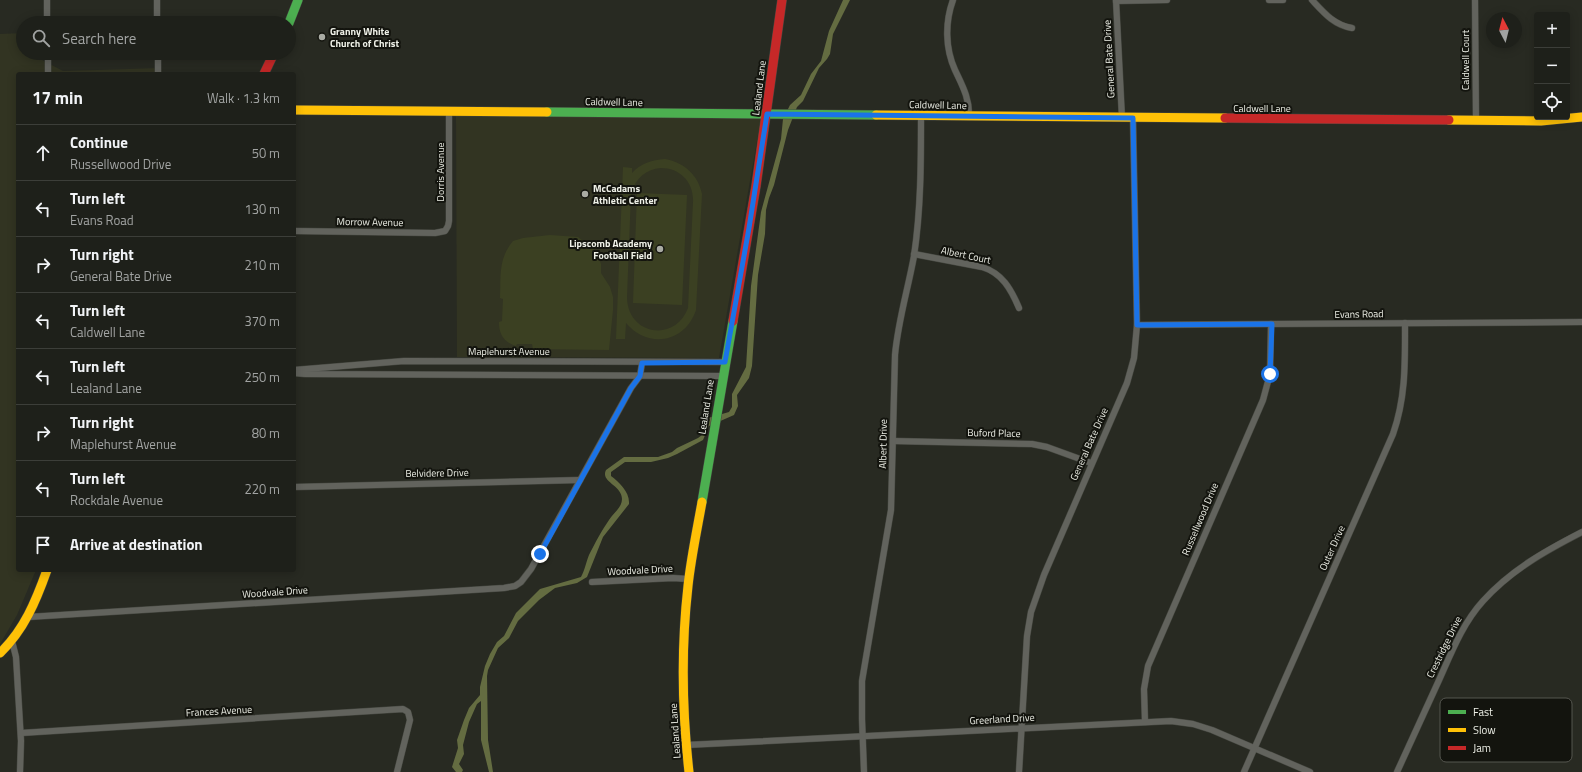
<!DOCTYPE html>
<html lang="en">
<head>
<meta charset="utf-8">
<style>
  :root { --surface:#1e201a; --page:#262823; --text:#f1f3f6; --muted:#a1a3a2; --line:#3c3e39 }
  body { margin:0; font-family:"Titillium Web",sans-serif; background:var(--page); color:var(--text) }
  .controls { position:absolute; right:12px; top:12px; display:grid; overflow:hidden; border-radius:4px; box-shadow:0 2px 10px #0003 }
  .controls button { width:36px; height:36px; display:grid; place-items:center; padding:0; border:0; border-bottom:1px solid var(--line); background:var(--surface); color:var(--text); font:20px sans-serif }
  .compass { position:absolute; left:1486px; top:12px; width:36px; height:36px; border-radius:50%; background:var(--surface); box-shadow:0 2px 10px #0003; rotate:353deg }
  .stop { position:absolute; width:12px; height:12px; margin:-9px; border:3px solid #1a73e8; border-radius:50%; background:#fff }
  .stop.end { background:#1a73e8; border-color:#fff; box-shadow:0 1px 4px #0008 }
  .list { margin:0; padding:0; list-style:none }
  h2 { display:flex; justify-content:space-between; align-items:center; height:52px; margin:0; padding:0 16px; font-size:17px }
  h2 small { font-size:13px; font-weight:400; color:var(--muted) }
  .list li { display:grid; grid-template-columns:26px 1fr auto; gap:12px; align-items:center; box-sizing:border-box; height:56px; padding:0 16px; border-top:1px solid var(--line) }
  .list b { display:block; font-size:15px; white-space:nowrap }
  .list p { margin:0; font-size:13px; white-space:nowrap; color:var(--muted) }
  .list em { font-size:13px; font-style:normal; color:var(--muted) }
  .icon { flex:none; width:22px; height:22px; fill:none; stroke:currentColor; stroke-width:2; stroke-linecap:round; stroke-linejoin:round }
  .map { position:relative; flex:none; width:1582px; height:772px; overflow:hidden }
  .search { position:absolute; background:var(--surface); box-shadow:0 2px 10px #0003; left:16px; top:16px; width:280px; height:44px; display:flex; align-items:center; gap:10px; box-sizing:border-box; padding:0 14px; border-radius:22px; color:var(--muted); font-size:15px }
  .panel { position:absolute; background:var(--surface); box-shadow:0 2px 10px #0003; left:16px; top:72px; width:280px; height:500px; border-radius:4px }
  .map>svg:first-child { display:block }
  .built { fill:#323422 }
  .green { fill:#3b4022; fill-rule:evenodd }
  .water { fill:#646c41 }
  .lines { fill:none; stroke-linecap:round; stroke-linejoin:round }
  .street-casing { stroke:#454740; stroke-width:7 }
  .fast-casing { stroke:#454740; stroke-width:10 }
  .slow-casing { stroke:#454740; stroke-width:10 }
  .jam-casing { stroke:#454740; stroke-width:10 }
  .street { stroke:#62635d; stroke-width:6 }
  .fast { stroke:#4caf50; stroke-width:9 }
  .slow { stroke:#ffc107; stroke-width:9 }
  .jam { stroke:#c62828; stroke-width:9 }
  .route { stroke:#1a73e8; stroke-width:5 }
  .poi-dot { fill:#a9aba3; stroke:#13140e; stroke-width:1.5 }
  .labels { text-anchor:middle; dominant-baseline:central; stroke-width:4; stroke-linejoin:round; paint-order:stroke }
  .poi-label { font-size:10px; font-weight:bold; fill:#eff1e8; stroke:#13140e; text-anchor:start }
  .street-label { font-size:10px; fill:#eff1e8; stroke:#13140e }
  .key { fill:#13140e; stroke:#55564f; stroke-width:1 }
  .key-label { font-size:11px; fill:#eff1e8 }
</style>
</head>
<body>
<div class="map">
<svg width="1582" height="772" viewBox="0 0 1582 772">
  <rect width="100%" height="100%" fill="#282a22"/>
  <g class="built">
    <path d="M23,33v20h19v7l21,11 98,-3 1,6h-144v496h18l-19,45 -17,29v-610z"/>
    <path d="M456,116l305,2 -42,240 -262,-1z"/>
  </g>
  <g class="green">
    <path d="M665,159c20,4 33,16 37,35l-6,116c-11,33 -48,39 -70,13l-1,16h-9l7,-172 9,1v5c9,-10 20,-13 33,-14zM661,168c19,0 33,14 32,34l-5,106c-13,35 -60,27 -61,-10l4,-105c5,-15 15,-24 30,-25z"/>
    <path d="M637,193l50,2 -5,110 -49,-2z"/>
    <path d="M550,235l28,2 18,14 5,13v9l9,14 3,10v13l-4,40 -76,-1 -1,-5h-15l-1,2c-12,-4 -17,-11 -17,-24l3,-1 1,-22 -3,-1c1,-22 -2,-39 13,-57l10,-3z"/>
  </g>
  <path class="water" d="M843,0h7l-17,34 -3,20 -3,5 -8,9 -16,33 -6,6 -9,23 -14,55 -5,13 -3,12 -1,24 -7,41 -6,91 -3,12 -12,17 1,11 -4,9 -25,11 -6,14 -26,14 -9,4 -17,4h-26l-14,10v4c8,6 19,16 18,28l-26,33 -16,40 -10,6 -22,5 -16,12 -21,21 -9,17 -11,10 -10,22 -1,6 1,64 5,32h-4l-8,-32v-39l-4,3 -8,18 -6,23 1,9 -5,10 4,6 -1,2h-6l-4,-5 6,-19 -1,-8 7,-20 5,-12 11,-13v-8l5,-21 5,-12 7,-12 7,-6 12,-23 24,-24 41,-12c4,-7 5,-15 8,-22 6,-12 13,-25 20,-35 4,-7 13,-12 13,-21 0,-14 -22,-17 -16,-29l18,-13h34l14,-5 5,-4 21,-10 4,-3 6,-17 21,-6 3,-5v-13l14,-27 5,-81 10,-74 20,-73 2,-20 7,-14 11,-10 10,-21 10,-13 8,-30z"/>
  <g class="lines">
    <defs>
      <g id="street">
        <path d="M47,0v23"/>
        <path d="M157,0v23"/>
        <path d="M953,0c-8,22 -8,48 2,70 7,15 15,29 14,47"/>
        <path d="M1116,0l6,118"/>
        <path d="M1269,0h14"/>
        <path d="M1312,0c12,13 22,25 40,28"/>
        <path d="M1475,0l1,121"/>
        <path d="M1116,1l51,-1"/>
        <path d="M48,53v21"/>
        <path d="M158,53v20"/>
        <path d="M294,231l141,2 10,-2 3,-5 1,-5v-110"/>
        <path d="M914,254l68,13c20,6 29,22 37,41"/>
        <path d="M1137,325l445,-3"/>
        <path d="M294,370l110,-9 321,1"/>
        <path d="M294,373l11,1 417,2"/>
        <path d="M893,441l139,3 15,3 44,16"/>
        <path d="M294,487l286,-7"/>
        <path d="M592,582l81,-4 15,1"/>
        <path d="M28,617l476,-29 11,-2 6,-4 10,-13 100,-181 9,-12 2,-13"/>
        <path d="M12,641l4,16 5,84 -1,31"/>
        <path d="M1145,722l-1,-33 4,-23 115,-266 7,-26 1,-50"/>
        <path d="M21,733l382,-24 5,3 2,8 -13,52"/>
        <path d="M686,745l485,-24 22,3 19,6 98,42"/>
        <path d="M864,772l-2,-53v-38l29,-171 4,-155c3,-34 13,-66 19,-99 7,-47 7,-94 7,-140"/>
        <path d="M1019,772l8,-136 4,-24 13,-37 83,-192 7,-25 3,-33 -4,-207"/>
        <path d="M1244,772l149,-338c13,-37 12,-72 12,-111"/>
        <path d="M1397,772c14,-31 29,-63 43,-94 12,-27 23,-55 43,-77 28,-31 62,-50 99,-69"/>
      </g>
      <g id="fast">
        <path d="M289,23l9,-23"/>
        <path d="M547,112l329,3"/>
        <path d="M702,502l31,-181"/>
      </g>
      <g id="slow">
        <path d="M294,110l253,2"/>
        <path d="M876,115l349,3"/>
        <path d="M1449,120l92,1 41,-4"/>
        <path d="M0,653c24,-23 36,-52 47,-83"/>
        <path d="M689,772c-7,-62 -8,-124 -1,-186 3,-28 9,-56 14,-84"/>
      </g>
      <g id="jam">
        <path d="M264,74l10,-21"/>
        <path d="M1225,118l224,2"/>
        <path d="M733,321l23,-135 26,-186"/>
      </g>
    </defs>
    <use href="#street" class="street-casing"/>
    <use href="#fast" class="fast-casing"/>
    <use href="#slow" class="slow-casing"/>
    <use href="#jam" class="jam-casing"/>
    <use href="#street" class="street"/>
    <use href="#fast" class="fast"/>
    <use href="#slow" class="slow"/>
    <use href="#jam" class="jam"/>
  </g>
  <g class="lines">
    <path class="route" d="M540,554l91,-166 9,-12 2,-13 83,-1 24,-134 18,-114 366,4 4,207 135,-1 -2,50"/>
  </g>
  <g class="poi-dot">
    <circle cx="322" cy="37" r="4"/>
    <circle cx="585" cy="194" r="4"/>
    <circle cx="660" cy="249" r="4"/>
  </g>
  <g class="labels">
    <g class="poi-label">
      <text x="330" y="31">Granny White<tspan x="330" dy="12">Church of Christ</tspan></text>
      <text x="593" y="188">McCadams<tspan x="593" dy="12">Athletic Center</tspan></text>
      <text x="652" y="243" text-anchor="end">Lipscomb Academy<tspan x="652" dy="12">Football Field</tspan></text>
    </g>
    <g class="street-label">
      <text transform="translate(1109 59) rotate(-93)">General Bate Drive</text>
      <text transform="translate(1465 60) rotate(-90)">Caldwell Court</text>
      <text transform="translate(759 88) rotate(-83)">Lealand Lane</text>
      <text transform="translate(614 102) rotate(1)">Caldwell Lane</text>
      <text transform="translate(938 105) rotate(1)">Caldwell Lane</text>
      <text x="1262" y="108">Caldwell Lane</text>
      <text transform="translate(440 172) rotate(-90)">Dorris Avenue</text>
      <text transform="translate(370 222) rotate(1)">Morrow Avenue</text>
      <text transform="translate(966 255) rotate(12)">Albert Court</text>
      <text transform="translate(1359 314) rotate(-1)">Evans Road</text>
      <text x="509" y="351">Maplehurst Avenue</text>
      <text transform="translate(706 407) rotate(-81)">Lealand Lane</text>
      <text transform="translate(994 433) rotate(1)">Buford Place</text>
      <text transform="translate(883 444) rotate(-89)">Albert Drive</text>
      <text transform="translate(1089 444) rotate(-66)">General Bate Drive</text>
      <text transform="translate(437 473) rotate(-1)">Belvidere Drive</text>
      <text transform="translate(1200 519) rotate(-67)">Russellwood Drive</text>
      <text transform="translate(1332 548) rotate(-66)">Outer Drive</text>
      <text transform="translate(640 570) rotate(-3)">Woodvale Drive</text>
      <text transform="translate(275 592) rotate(-4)">Woodvale Drive</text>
      <text transform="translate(1444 647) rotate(-64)">Crestridge Drive</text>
      <text transform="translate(219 711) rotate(-3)">Frances Avenue</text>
      <text transform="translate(1002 719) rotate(-3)">Greerland Drive</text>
      <text transform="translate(675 731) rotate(-94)">Lealand Lane</text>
    </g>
  </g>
  <rect x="1440" y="698" width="132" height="64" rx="6" class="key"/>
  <rect x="1448" y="710" width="18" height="4" fill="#4caf50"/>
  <rect x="1448" y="728" width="18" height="4" fill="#ffc107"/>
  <rect x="1448" y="746" width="18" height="4" fill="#c62828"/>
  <g class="key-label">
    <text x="1473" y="716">Fast</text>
    <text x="1473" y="734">Slow</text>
    <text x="1473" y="752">Jam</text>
  </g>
</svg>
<div class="controls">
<button>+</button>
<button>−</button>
<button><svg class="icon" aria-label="locate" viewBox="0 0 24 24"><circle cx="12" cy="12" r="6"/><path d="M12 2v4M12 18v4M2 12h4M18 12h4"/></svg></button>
</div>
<svg class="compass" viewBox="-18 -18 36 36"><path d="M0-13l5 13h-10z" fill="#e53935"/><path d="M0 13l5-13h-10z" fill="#a1a3a2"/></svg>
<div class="stop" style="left:1270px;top:374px"></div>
<div class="stop end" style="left:540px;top:554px"></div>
<div class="search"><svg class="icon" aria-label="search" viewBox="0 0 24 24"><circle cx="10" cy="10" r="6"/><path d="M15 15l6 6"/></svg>Search here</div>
<section class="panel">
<h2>17 min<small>Walk · 1.3 km</small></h2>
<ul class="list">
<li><svg class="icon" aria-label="ahead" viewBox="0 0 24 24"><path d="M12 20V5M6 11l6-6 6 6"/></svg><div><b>Continue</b><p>Russellwood Drive</p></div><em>50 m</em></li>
<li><svg class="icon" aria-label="left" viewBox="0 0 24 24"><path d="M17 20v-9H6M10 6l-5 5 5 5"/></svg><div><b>Turn left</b><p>Evans Road</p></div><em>130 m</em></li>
<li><svg class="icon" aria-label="right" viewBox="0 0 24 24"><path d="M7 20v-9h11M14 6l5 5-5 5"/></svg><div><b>Turn right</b><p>General Bate Drive</p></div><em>210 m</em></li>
<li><svg class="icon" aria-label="left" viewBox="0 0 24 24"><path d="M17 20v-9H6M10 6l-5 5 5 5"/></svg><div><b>Turn left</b><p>Caldwell Lane</p></div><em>370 m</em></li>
<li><svg class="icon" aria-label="left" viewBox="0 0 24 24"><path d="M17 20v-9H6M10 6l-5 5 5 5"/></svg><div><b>Turn left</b><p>Lealand Lane</p></div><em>250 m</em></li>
<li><svg class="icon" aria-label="right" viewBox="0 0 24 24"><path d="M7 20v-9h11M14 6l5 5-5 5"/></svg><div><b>Turn right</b><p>Maplehurst Avenue</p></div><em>80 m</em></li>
<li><svg class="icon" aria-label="left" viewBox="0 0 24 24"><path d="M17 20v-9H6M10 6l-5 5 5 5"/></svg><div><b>Turn left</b><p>Rockdale Avenue</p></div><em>220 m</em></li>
<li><svg class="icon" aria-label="arrive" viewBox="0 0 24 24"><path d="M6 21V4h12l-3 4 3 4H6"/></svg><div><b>Arrive at destination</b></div></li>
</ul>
</section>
</div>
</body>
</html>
